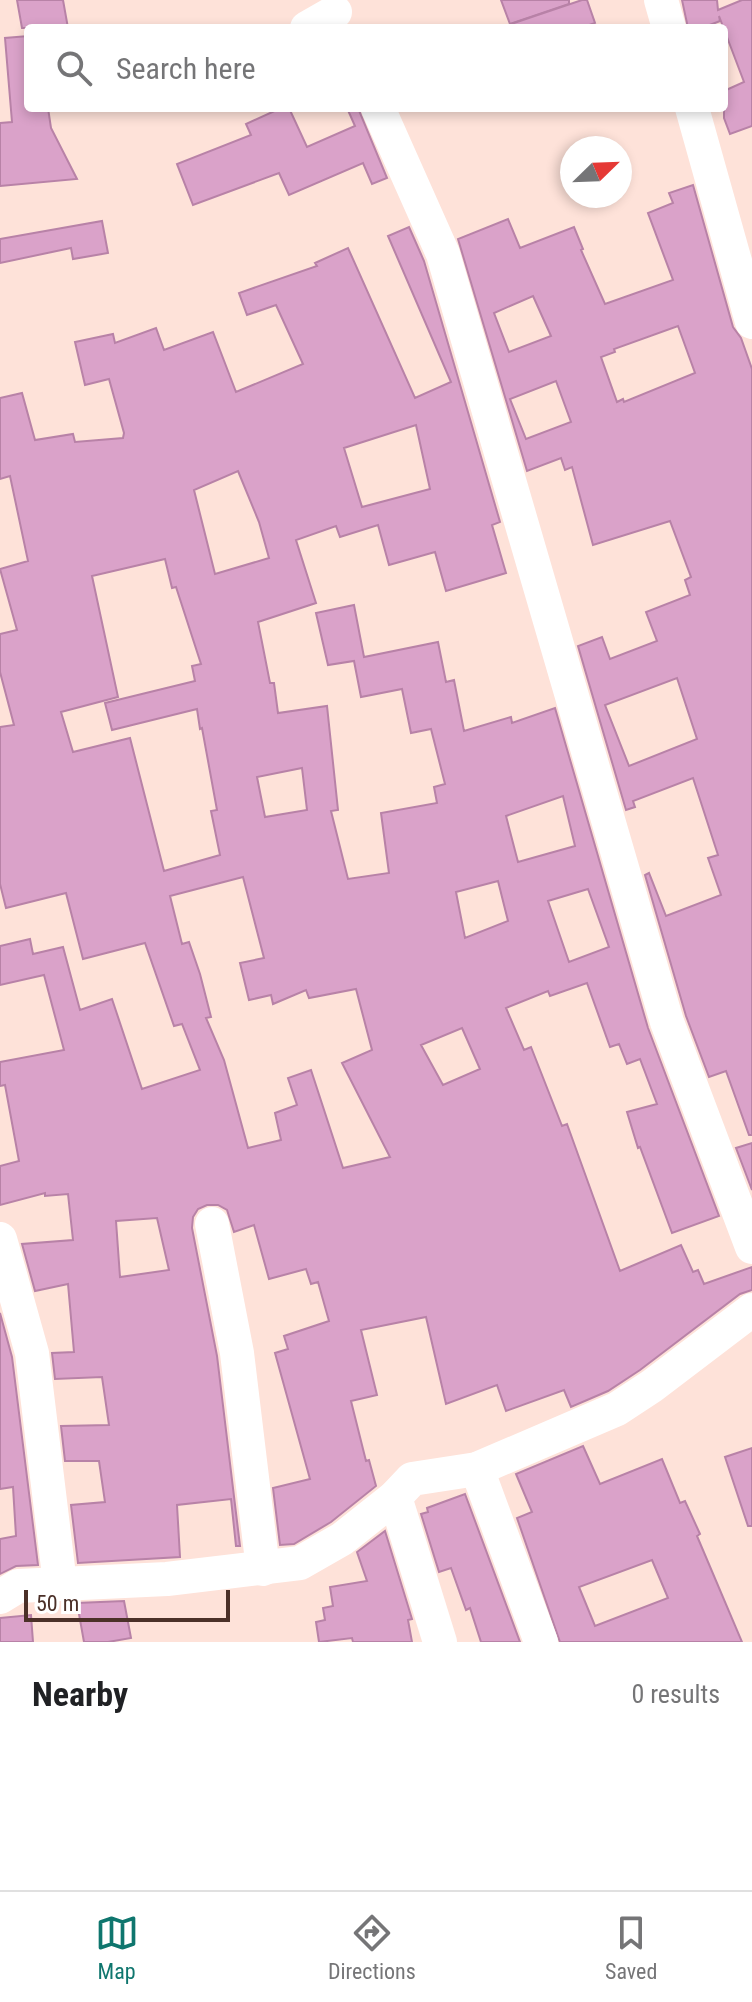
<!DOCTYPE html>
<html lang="en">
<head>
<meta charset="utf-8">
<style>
  :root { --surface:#fff; --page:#f2f2f2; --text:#202124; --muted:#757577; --line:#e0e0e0; --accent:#0f766e }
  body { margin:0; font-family:"Roboto Condensed",sans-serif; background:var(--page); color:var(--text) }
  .compass { position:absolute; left:560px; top:136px; width:72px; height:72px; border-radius:50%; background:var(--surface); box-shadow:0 4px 12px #0003; rotate:67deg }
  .scale { position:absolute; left:24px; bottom:20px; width:206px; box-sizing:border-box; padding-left:8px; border:4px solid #4b3028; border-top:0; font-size:22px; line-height:28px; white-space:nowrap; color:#4b3028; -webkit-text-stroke:6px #fff; paint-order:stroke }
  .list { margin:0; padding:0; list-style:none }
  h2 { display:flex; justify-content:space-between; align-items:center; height:104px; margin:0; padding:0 32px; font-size:34px }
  h2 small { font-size:26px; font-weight:400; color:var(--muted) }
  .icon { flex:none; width:44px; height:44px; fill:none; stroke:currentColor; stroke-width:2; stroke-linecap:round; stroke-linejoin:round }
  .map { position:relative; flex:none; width:752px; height:1642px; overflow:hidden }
  .search { position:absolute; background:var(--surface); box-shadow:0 4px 12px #0003; left:24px; right:24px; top:24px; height:88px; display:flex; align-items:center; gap:20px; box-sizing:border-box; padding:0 28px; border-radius:8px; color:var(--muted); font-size:30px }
  .sheet { height:248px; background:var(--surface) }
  nav { display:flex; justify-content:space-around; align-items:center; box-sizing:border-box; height:112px; border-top:2px solid var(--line); background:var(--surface); font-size:22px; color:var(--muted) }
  nav a { display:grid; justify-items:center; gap:4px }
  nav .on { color:var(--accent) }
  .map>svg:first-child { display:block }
  .building { fill:#daa2c9; stroke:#b882a7; stroke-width:2; fill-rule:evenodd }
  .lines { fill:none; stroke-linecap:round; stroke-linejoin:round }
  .minor { stroke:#fff; stroke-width:34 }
</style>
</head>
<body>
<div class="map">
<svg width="752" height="1642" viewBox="0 0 752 1642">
  <rect width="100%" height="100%" fill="#fee2d9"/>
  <g class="building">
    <path d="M17,0h46l5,28h-46z"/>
    <path d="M501,0h68v4l-59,20z"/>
    <path d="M582,0h5l8,23 -14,5h-70v-4z"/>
    <path d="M682,0h35l1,10 24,-10h10v126l-22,8 -6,-16v-27l20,-9 -25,-66 1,5 -18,7h-14z"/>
    <path d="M28,36v72h20l3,20 26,51 -77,7v-63l12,-1 -7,-84z"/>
    <path d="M281,108h8l18,39 48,-21 -8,-18h11l29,70 -15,6 -9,-21 -74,32 -10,-22 -86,32 -16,-41 74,-29 -5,-11z"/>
    <path d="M693,185l40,142 8,11 11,31v766h-3l-23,-64 -17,6 -23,-61 -41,-141 4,-2 17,43 55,-21 -13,-37 10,-3 -25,-77 -60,23 2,6 -9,3 -48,-164 24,-9 8,22 47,-18 -11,-29 44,-17 -5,-15 6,-3 -21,-56 -77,24 -21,-78 -7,3 -4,-12 -34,13 -69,-232 50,-20 12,29 54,-21 9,22 -2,1 24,54 68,-24 -25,-67 25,-10 -4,-10zM533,296l18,40 -42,16 -15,-39zM678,326l17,47 -71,29 -1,-3 -6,3 -16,-45 14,-5 -1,-3zM556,381l15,41 -45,17 -16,-40zM677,678l20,61 -68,27 -24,-61z"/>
    <path d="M102,221l6,32 -35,6 -2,-11 -71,15v-24z"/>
    <path d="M409,227l15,34 76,261 -8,3 14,48 -60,18 -11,-39 -46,13 -11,-40 -38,12 -4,-11 -40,14 20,63 -58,19 12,61h4l4,30 49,-7 11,104 -7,1 17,68 41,-6 -8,-60 56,-10 -3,-16 11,-3 -14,-55 -20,4 -9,-44 -41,8 -7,-36 -26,4 -12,-52 38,-8 10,52 74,-15 8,40 8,-2 10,51 47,-14 1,6 43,-15 93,320 71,188 -47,17 -32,-86 -2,1 -11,-36 30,-8 -17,-45 -13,5 -8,-20 -9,3 -23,-64 -37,13 -2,-5 -42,17 18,42 7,-3 31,79 5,-2 53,147 61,-26 12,27 5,-2 6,14 48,-17v23l-12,4 -100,76 -32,21 -37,16 -7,-17 -58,21 -9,-26 -51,19 -20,-87 -65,13 16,65 -26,6 15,60 3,-1 7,26 -45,36 -37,22 -14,1 -7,-57 37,-9 -35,-126 13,-4 -4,-13 45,-15 -11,-39 -7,2 -5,-15 -37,10 -15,-54 -20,7 -7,-22 -9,-5h-11l-9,4 -5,8 -1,11 25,128 23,190h-4l-5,-47 -54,6 3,52 -102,6 -7,-58 34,-3 -6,-41h-34l-4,-35 48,-1 -7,-48 -47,2 -3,-26 22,-1 -6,-68 -33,7 -13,-47 51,-4 -5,-46 -23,2v-3l-45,12v-39l19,-5 -14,-76 -5,1v-24l64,-12 -20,-75 -44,10v-39l30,-7 3,15 30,-7 17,63 32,-11 30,90 58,-19 -18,-46 -8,2 -29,-83 -62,16 -17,-66 -60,15 -6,-24v-157l14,-2 -14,-53v-38l17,-4 -17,-61 28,-8 -18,-85 -10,3v-81l22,-5 13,47 38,-6 2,8 48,-4 1,-5 -15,-54 -24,6 -10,-43 38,-8 2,9 41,-15 8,22 49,-18 23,60 67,-28 -27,-59 -29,10 -8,-22 78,-27 -2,-3 33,-15 67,150 36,-16 -63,-146zM416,425l14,64 -68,18 -18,-59zM238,471l21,51 10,36 -54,16 -21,-84zM165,559l7,29 4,-1 25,77 -9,2 3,15 -90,22 7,27 85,-21 3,20 2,-1 15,82 -6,1 9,44 -56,16 -34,-133 -57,14 -12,-40 57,-15 -26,-121zM302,768l5,42 -42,7 -8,-40zM563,796l12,50 -57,16 -12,-46zM243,877l21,81 -24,5 9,37 22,-5 2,9 33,-14 3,8 47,-9 16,61 -30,13 48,94 -47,11 -32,-98 -23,8 9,27 -22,8 6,27 -33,8 -24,-88 -18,-42 5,-1 -11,-43 -11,-32 -7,2 -12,-48zM498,881l10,40 -43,17 -9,-46zM588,889l21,58 -40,15 -21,-61zM462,1028l18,41 -37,16 -22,-40zM157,1218l12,52 -49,7 -4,-56z"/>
    <path d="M752,1143v47l-16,-42z"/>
    <path d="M0,1313l12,44 26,208 -22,1 -16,8v-35l16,-3 -3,-49 -13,2z"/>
    <path d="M583,1446l17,38 62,-25 18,44 5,-2 15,33 -3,2 45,106h-182l-43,-124 15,-6 -16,-38zM652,1560l16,38 -73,28 -16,-39z"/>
    <path d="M752,1448v78h-4l-23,-69z"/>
    <path d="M465,1494l55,148h-39l-11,-34 -4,2 -15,-42 -12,4 -18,-58 7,-2 -1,-4z"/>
    <path d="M385,1531l27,88 -4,1 4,22h-59l-1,-4 -33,4 -3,-20 9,-2 -2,-12 10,-2 -3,-19 37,-6 -10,-29z"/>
    <path d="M124,1601l7,37 -23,4h-24l-7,-39z"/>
    <path d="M31,1615l2,27h-33v-24z"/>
  </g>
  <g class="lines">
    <g class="minor">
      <path d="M661,0l8,28"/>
      <path d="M307,28l28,-16"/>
      <path d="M378,108l65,146 224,768 85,225"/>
      <path d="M692,108l60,214"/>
      <path d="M212,1224l25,129 26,216"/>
      <path d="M0,1239l32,114 28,231"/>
      <path d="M477,1469l64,173"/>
      <path d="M395,1497l45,145"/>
      <path d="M0,1597l18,-11 149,-7 133,-16 42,-24 53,-42 17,-18 65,-10 140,-60 35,-23 100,-76"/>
    </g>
  </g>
</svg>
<svg class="compass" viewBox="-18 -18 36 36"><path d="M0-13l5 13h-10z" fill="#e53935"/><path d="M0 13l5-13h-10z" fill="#757577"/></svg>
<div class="scale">50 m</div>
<div class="search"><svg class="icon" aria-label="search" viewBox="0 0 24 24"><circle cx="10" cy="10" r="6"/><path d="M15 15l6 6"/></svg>Search here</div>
</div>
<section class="sheet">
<h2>Nearby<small>0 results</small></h2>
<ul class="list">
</ul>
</section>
<nav>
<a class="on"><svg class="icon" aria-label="map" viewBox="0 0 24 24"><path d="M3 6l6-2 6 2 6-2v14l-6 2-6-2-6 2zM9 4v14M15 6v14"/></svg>Map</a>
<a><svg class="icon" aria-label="directions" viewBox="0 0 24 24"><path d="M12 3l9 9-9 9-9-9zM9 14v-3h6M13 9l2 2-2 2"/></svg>Directions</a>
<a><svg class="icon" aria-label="saved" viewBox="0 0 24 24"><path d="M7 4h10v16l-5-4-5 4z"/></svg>Saved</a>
</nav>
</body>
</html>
